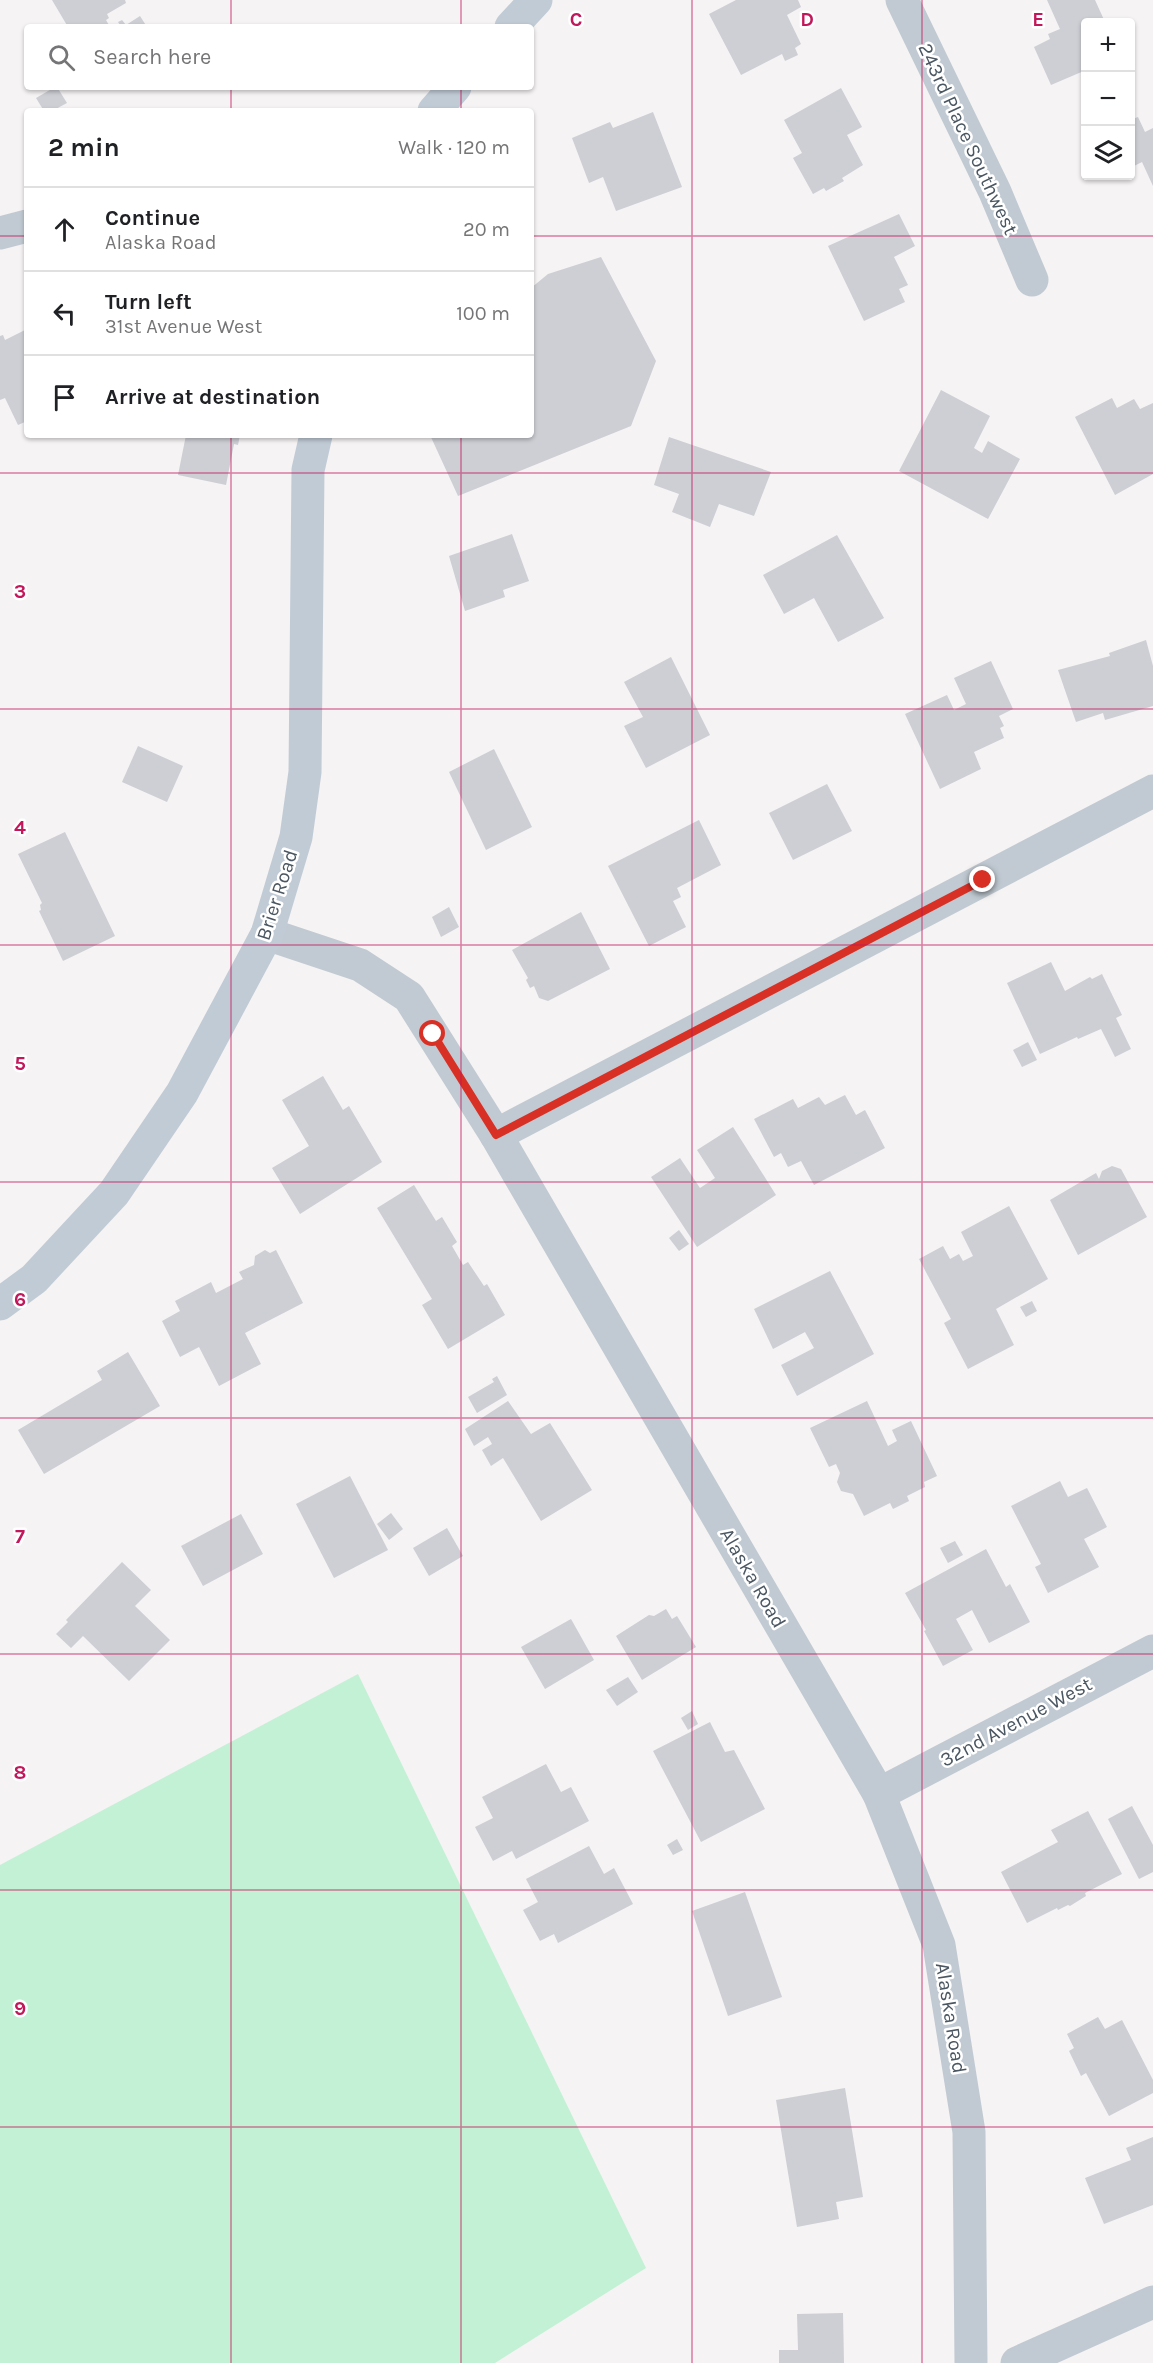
<!DOCTYPE html>
<html lang="en">
<head>
<meta charset="utf-8">
<style>
  :root { --surface:#fff; --page:#f2f2f2; --text:#202124; --muted:#757577; --line:#e0e0e0 }
  body { margin:0; font-family:Karla,sans-serif; background:var(--page); color:var(--text) }
  .controls { position:absolute; right:18px; top:18px; display:grid; overflow:hidden; border-radius:6px; box-shadow:0 2px 4px #0004 }
  .controls button { width:54px; height:54px; display:grid; place-items:center; padding:0; border:0; border-bottom:2px solid var(--line); background:var(--surface); color:var(--text); font:30px sans-serif }
  .stop { position:absolute; width:18px; height:18px; margin:-14px; border:4px solid #d93025; border-radius:50%; background:#fff }
  .stop.end { background:#d93025; border-color:#fff; box-shadow:0 2px 6px #0008 }
  .list { margin:0; padding:0; list-style:none }
  h2 { display:flex; justify-content:space-between; align-items:center; height:78px; margin:0; padding:0 24px; font-size:26px }
  h2 small { font-size:20px; font-weight:400; color:var(--muted) }
  .list li { display:grid; grid-template-columns:39px 1fr auto; gap:18px; align-items:center; box-sizing:border-box; height:84px; padding:0 24px; border-top:2px solid var(--line) }
  .list b { display:block; font-size:22px; white-space:nowrap }
  .list p { margin:0; font-size:20px; white-space:nowrap; color:var(--muted) }
  .list em { font-size:20px; font-style:normal; color:var(--muted) }
  .icon { flex:none; width:33px; height:33px; fill:none; stroke:currentColor; stroke-width:2; stroke-linecap:round; stroke-linejoin:round }
  .map { position:relative; flex:none; width:1153px; height:2363px; overflow:hidden }
  .search { position:absolute; background:var(--surface); box-shadow:0 2px 4px #0004; left:24px; top:24px; width:510px; height:66px; display:flex; align-items:center; gap:15px; box-sizing:border-box; padding:0 21px; border-radius:6px; color:var(--muted); font-size:22px }
  .panel { position:absolute; background:var(--surface); box-shadow:0 2px 4px #0004; left:24px; top:108px; width:510px; height:330px; border-radius:6px }
  .map>svg:first-child { display:block }
  .green { fill:#c3f1d5 }
  .building { fill:#cdcfd5 }
  .lines { fill:none; stroke-linecap:round; stroke-linejoin:round }
  .minor { stroke:#c1cad2; stroke-width:33 }
  .tertiary { stroke:#c1cad2; stroke-width:33 }
  .secondary { stroke:#c1cbd6; stroke-width:33 }
  .route { stroke:#d93025; stroke-width:8 }
  .grid { fill:none; stroke:#c2185b; stroke-width:1.5; stroke-opacity:0.55 }
  .labels { text-anchor:middle; dominant-baseline:central; stroke-width:5; stroke-linejoin:round; paint-order:stroke }
  .street-label { font-size:20px; fill:#4a5661; stroke:#fff }
  .grid-label { font-size:20px; text-anchor:middle; font-weight:bold; fill:#c2185b; stroke:#fff; stroke-width:5; stroke-linejoin:round; paint-order:stroke }
</style>
</head>
<body>
<div class="map">
<svg width="1153" height="2363" viewBox="0 0 1153 2363">
  <rect width="100%" height="100%" fill="#f5f3f3"/>
  <path class="green" d="M358,1674l288,594 -151,95h-495v-498z"/>
  <g class="building">
    <path d="M52,0h73l1,3 -19,11 2,4 -3,2 4,7h-42z"/>
    <path d="M736,0h62l3,7 -14,8 14,29 -6,4 3,7 -13,6 -3,-7 -41,21 -32,-61z"/>
    <path d="M1047,0h48l10,22h-19v48l-35,15 -17,-38 16,-8 -2,-5 12,-5z"/>
    <path d="M140,16l7,11h-30l3,-2 -2,-3 4,-2 4,5z"/>
    <path d="M55,87h2l10,16 -15,8h-8l-8,-13z"/>
    <path d="M841,88l21,39 -15,8 16,30 -21,13 2,3 -18,10 -2,-3 -11,6 -20,-36 9,-5 -18,-33z"/>
    <path d="M653,112l29,75 -66,24 -13,-34 -14,6 -17,-45 38,-16 3,6z"/>
    <path d="M1138,117l7,15 8,-4v58l-11,-24 -12,6v-48z"/>
    <path d="M899,214l16,32 -21,11 14,28 -9,4 6,13 -41,19 -36,-75z"/>
    <path d="M601,257l55,104 -25,65 -173,70 -28,-61h101v-147l17,-14z"/>
    <path d="M27,329v92l-9,4 -13,-27 -5,2v-64l3,-1 2,5z"/>
    <path d="M941,390l49,26 -16,32 8,5 6,-12 32,18 -32,60 -89,-48z"/>
    <path d="M1112,398l5,10 17,-9 6,10 13,-6v71l-38,21 -40,-78z"/>
    <path d="M186,435h54l-2,10 -4,-1 -8,41 -48,-10z"/>
    <path d="M669,437l102,35 -17,44 -35,-12 -9,23 -38,-15 7,-18 -25,-9z"/>
    <path d="M512,534l17,47 -26,9 2,7 -40,14 -16,-55z"/>
    <path d="M837,535l47,83 -46,24 -24,-44 -30,16 -21,-39z"/>
    <path d="M1146,640l7,26v40l-48,14 -2,-7 -27,9 -18,-52 52,-14 -1,-3z"/>
    <path d="M671,657l39,78 -64,33 -22,-42 19,-9 -19,-35z"/>
    <path d="M991,661l22,48 -14,7 5,10 -4,2 4,10 -30,14 7,17 -41,20 -35,-75 42,-19 7,15 12,-6 -12,-26z"/>
    <path d="M138,746l45,20 -16,36 -45,-20z"/>
    <path d="M494,749l38,78 -46,23 -37,-78z"/>
    <path d="M827,784l25,47 -59,29 -24,-47z"/>
    <path d="M699,820l22,45 -44,23 4,9 -8,4 13,26 -37,19 -41,-80z"/>
    <path d="M65,832l50,104 -52,25 -24,-50 2,-1 -1,-5 2,-2 -24,-49z"/>
    <path d="M449,907l10,20 -18,10 -9,-20z"/>
    <path d="M581,912l29,57 -62,32 -9,-3 -5,-12 -4,2 -4,-8 2,-2 -16,-28z"/>
    <path d="M1051,962l14,29 25,-14 2,2 10,-5 20,41 -6,3 15,31 -16,8 -14,-28 -23,10 -1,-2 -37,17 -33,-71z"/>
    <path d="M1028,1042l9,18 -15,7 -9,-17z"/>
    <path d="M323,1076l20,34 6,-4 33,56 -82,52 -28,-46 37,-22 -27,-46z"/>
    <path d="M845,1095l11,20 9,-5 20,38 -71,37 -13,-24 -13,6 -7,-14 -7,4 -20,-38 39,-20 5,9 21,-11 6,8z"/>
    <path d="M733,1127l43,68 -79,52 -46,-70 29,-19 20,30 15,-10 -18,-28z"/>
    <path d="M1112,1166l9,3 26,48 -69,38 -28,-55 46,-27 3,6 3,-8z"/>
    <path d="M414,1185l22,36 6,-4 15,25 -5,4 11,19 5,-3 16,24 3,-2 18,31 -57,34 -26,-44 10,-6 -55,-91z"/>
    <path d="M1009,1206l39,73 -52,30 18,36 -46,24 -24,-46 7,-4 -32,-60 24,-13 7,13 9,-5 4,7 10,-5 -12,-24z"/>
    <path d="M679,1230l10,14 -10,7 -10,-13z"/>
    <path d="M265,1250l5,3 6,-3 27,53 -58,30 16,31 -42,22 -20,-39 -19,10 -18,-36 18,-10 -5,-10 36,-19 5,11 27,-14 -4,-7 15,-7 1,-9z"/>
    <path d="M830,1271l44,83 -77,42 -16,-31 33,-17 -9,-16 -32,17 -19,-40z"/>
    <path d="M1032,1301l5,10 -11,6 -6,-10z"/>
    <path d="M128,1352l32,54 -116,68 -26,-44 84,-50 -5,-9z"/>
    <path d="M497,1376l10,19 -30,18 -9,-16 26,-15 -2,-3z"/>
    <path d="M508,1401l23,33 19,-11 42,67 -51,31 -38,-63 -12,8 -9,-16 10,-6 -4,-7 -14,9 -9,-17z"/>
    <path d="M867,1401l21,45 9,-5 -5,-11 19,-9 26,55 -13,6 1,5 -18,9 2,5 -16,8 -3,-6 -26,13 -11,-22 -12,-3 -4,-9 3,-9 -4,-9 -7,3 -19,-39z"/>
    <path d="M350,1476l38,74 -54,28 -38,-74z"/>
    <path d="M1060,1481l8,16 19,-9 20,39 -23,12 15,28 -51,26 -13,-26 6,-3 -30,-58z"/>
    <path d="M391,1513l12,16 -14,11 -12,-16z"/>
    <path d="M241,1514l22,40 -60,32 -22,-40z"/>
    <path d="M447,1528l16,28 -34,20 -16,-28z"/>
    <path d="M955,1541l8,14 -15,8 -8,-15z"/>
    <path d="M986,1549l20,38 4,-3 20,38 -41,21 -17,-33 -16,9 17,31 -30,16 -19,-35 2,-1 -21,-37z"/>
    <path d="M122,1562l29,28 -16,16 35,34 -41,41 -46,-45 -12,12 -15,-14 12,-12 -2,-2z"/>
    <path d="M666,1609l6,10 5,-3 19,31 -54,33 -26,-44 33,-21 5,1z"/>
    <path d="M571,1619l23,41 -49,29 -24,-42z"/>
    <path d="M628,1677l10,15 -21,14 -11,-16z"/>
    <path d="M692,1711l6,13 -10,6 -7,-12z"/>
    <path d="M710,1722l15,30 9,-2 31,59 -64,33 -48,-91z"/>
    <path d="M546,1764l15,28 10,-5 18,34 -73,38 -4,-8 -19,10 -18,-34 18,-9 -11,-21z"/>
    <path d="M1132,1806l21,39v27l-14,7 -31,-60z"/>
    <path d="M1088,1811l34,63 -37,19 1,3 -16,10 -2,-1 -10,5 -1,-2 -30,15 -26,-51 57,-30 -7,-12z"/>
    <path d="M677,1839l6,11 -10,5 -6,-10z"/>
    <path d="M589,1846l15,28 10,-6 19,36 -75,39 -4,-9 -14,7 -17,-31 15,-8 -12,-23z"/>
    <path d="M745,1892l37,105 -54,19 -36,-105z"/>
    <path d="M1098,2017l7,12 17,-9 31,60v13l-44,23 -23,-43 -5,3 -12,-25 5,-3 -7,-14z"/>
    <path d="M845,2088l18,109 -27,5 3,17 -42,8 -21,-127z"/>
    <path d="M1153,2137v68l-49,19 -19,-46 46,-18 -5,-12z"/>
    <path d="M843,2313l1,50h-65v-13h19l-1,-36z"/>
  </g>
  <g class="lines">
    <g class="minor">
      <path d="M902,0l93,192 37,88"/>
      <path d="M267,934l93,31 49,32 87,138 383,659 60,151 30,187 2,231"/>
      <path d="M496,1135l657,-344"/>
      <path d="M879,1794l274,-143"/>
      <path d="M1017,2363l136,-61"/>
    </g>
    <path class="tertiary" d="M0,233l27,-7"/>
    <g class="secondary">
      <path d="M511,27l25,-27"/>
      <path d="M434,111l21,-24"/>
      <path d="M0,1304l34,-25 80,-86 68,-100 85,-159 29,-97 9,-65 3,-302 8,-35"/>
    </g>
  </g>
  <g class="lines">
    <path class="route" d="M433,1034l63,101 487,-255"/>
  </g>
  <path class="grid" d="M231,0v27M461,0v27M692,0v2363M922,0v2363M231,87v24M461,87v24M0,236h27M531,236h622M231,435v1928M461,435v1928M0,473h1153M0,709h1153M0,945h1153M0,1182h1153M0,1418h1153M0,1654h1153M0,1890h1153M0,2127h1153"/>
  <g class="labels">
    <g class="street-label">
      <text transform="translate(968 139) rotate(65)">243rd Place Southwest</text>
      <text transform="translate(277 895) rotate(-72)">Brier Road</text>
      <text transform="translate(753 1578) rotate(60)">Alaska Road</text>
      <text transform="translate(1016 1722) rotate(-28)">32nd Avenue West</text>
      <text transform="translate(951 2018) rotate(81)">Alaska Road</text>
    </g>
  </g>
  <g class="grid-label">
    <text x="576" y="26">C</text>
    <text x="807" y="26">D</text>
    <text x="1038" y="26">E</text>
    <text x="20" y="598">3</text>
    <text x="20" y="834">4</text>
    <text x="20" y="1070">5</text>
    <text x="20" y="1306">6</text>
    <text x="20" y="1543">7</text>
    <text x="20" y="1779">8</text>
    <text x="20" y="2015">9</text>
  </g>
</svg>
<div class="controls">
<button>+</button>
<button>−</button>
<button><svg class="icon" aria-label="layers" viewBox="0 0 24 24"><path d="M12 4l9 5-9 5-9-5zM3 14l9 5 9-5"/></svg></button>
</div>
<div class="stop" style="left:433px;top:1034px"></div>
<div class="stop end" style="left:983px;top:880px"></div>
<div class="search"><svg class="icon" aria-label="search" viewBox="0 0 24 24"><circle cx="10" cy="10" r="6"/><path d="M15 15l6 6"/></svg>Search here</div>
<section class="panel">
<h2>2 min<small>Walk · 120 m</small></h2>
<ul class="list">
<li><svg class="icon" aria-label="ahead" viewBox="0 0 24 24"><path d="M12 20V5M6 11l6-6 6 6"/></svg><div><b>Continue</b><p>Alaska Road</p></div><em>20 m</em></li>
<li><svg class="icon" aria-label="left" viewBox="0 0 24 24"><path d="M17 20v-9H6M10 6l-5 5 5 5"/></svg><div><b>Turn left</b><p>31st Avenue West</p></div><em>100 m</em></li>
<li><svg class="icon" aria-label="arrive" viewBox="0 0 24 24"><path d="M6 21V4h12l-3 4 3 4H6"/></svg><div><b>Arrive at destination</b></div></li>
</ul>
</section>
</div>
</body>
</html>
